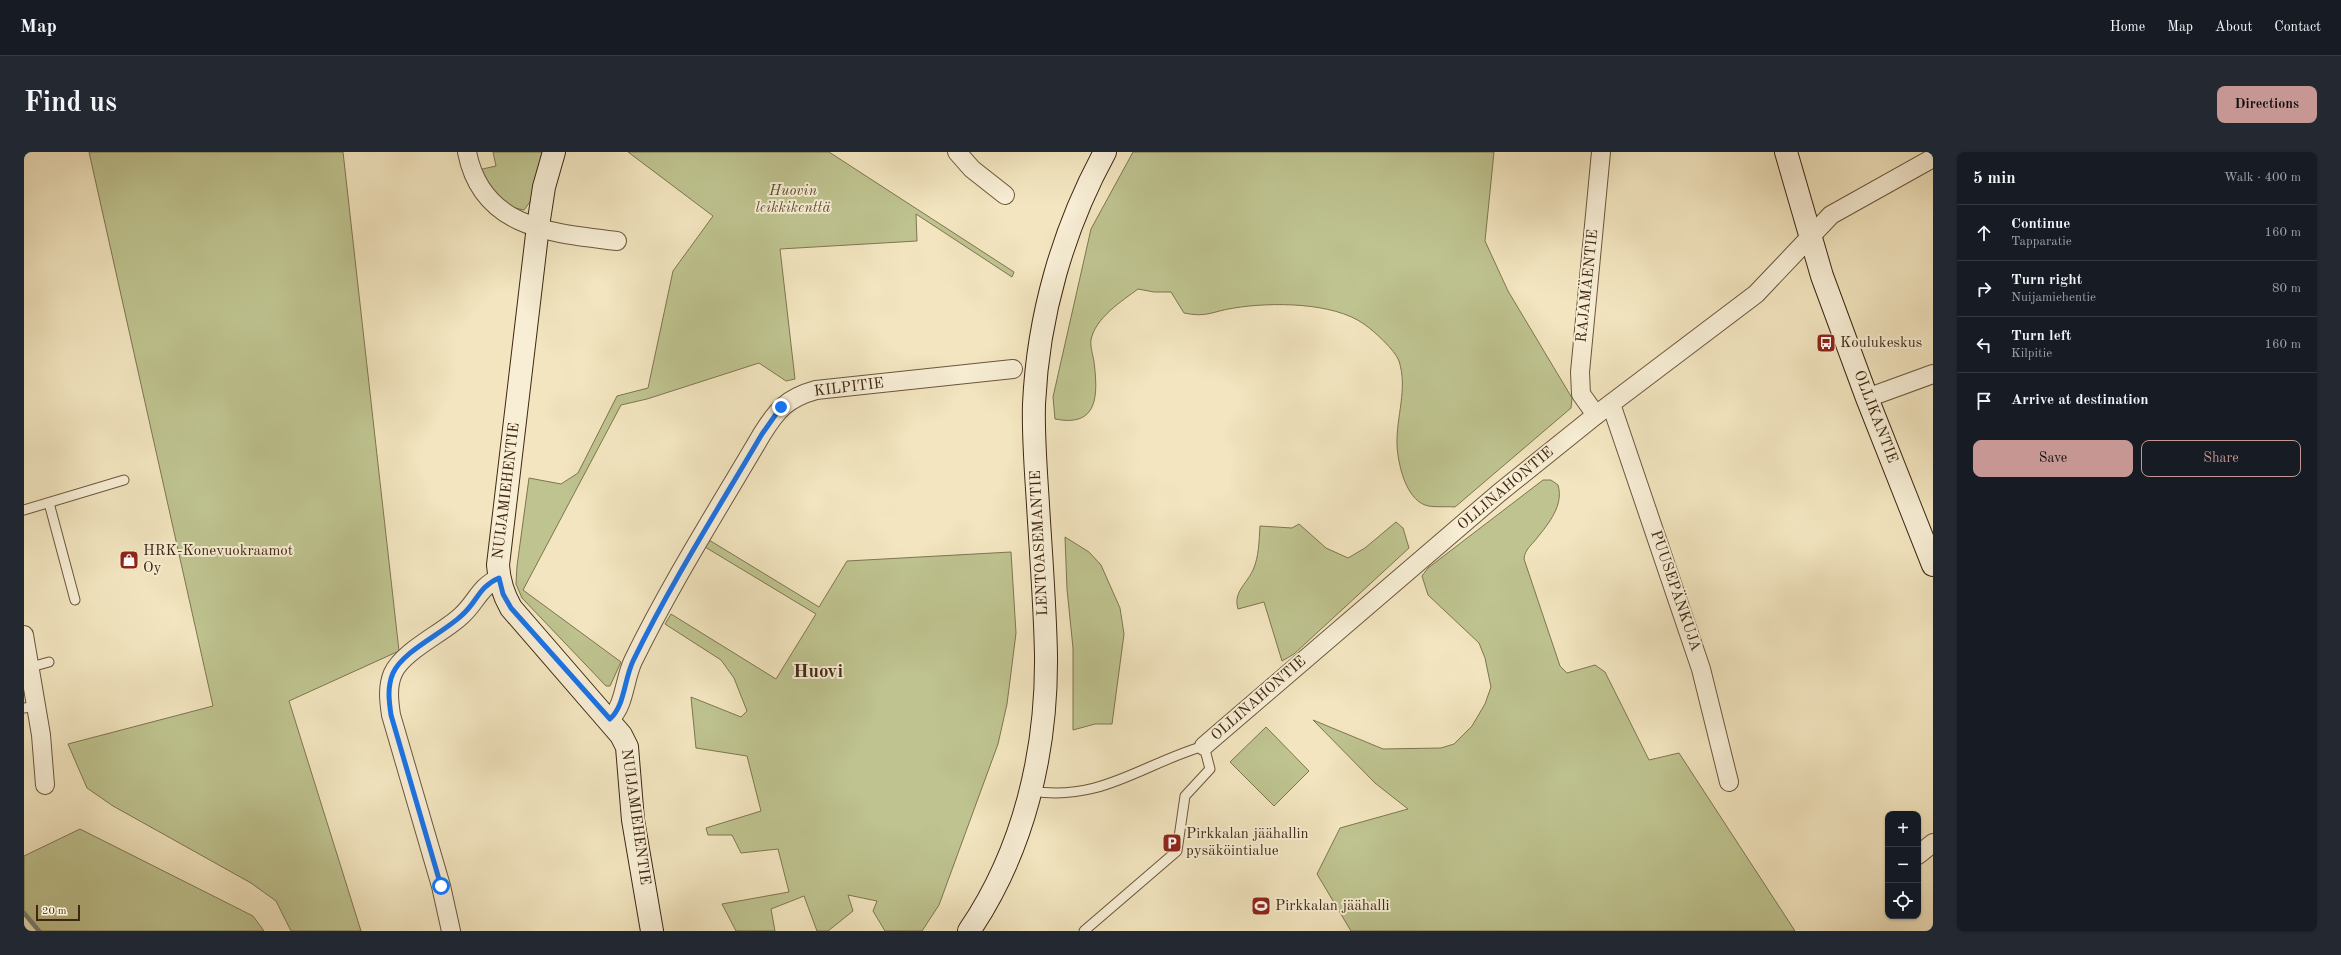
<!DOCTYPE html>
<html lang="en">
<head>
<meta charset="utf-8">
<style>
  :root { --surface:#171b24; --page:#242831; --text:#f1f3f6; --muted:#9ea1a6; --line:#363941; --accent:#c59692 }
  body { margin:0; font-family:"Old Standard TT",serif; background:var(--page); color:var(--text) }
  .controls { position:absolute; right:12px; bottom:12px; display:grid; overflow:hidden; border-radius:8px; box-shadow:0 1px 3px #0004 }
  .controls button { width:36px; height:36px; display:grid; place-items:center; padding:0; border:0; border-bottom:1px solid var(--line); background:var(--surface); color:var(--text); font:20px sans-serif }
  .scale { position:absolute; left:12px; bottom:10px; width:44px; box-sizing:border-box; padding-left:4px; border:2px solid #3f2711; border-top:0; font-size:11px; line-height:14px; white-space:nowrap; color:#3f2711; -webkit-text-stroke:3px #f7eed5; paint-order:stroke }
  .stop { position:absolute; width:12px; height:12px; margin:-9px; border:3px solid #1a73e8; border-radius:50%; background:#fff }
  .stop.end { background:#1a73e8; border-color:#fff; box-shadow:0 1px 4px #0008 }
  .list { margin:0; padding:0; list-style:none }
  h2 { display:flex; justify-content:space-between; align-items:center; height:52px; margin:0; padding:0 16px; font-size:17px }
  h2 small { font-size:13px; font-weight:400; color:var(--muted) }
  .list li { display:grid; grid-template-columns:26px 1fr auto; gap:12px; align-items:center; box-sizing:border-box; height:56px; padding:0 16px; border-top:1px solid var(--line) }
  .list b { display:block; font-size:15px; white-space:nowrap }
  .list p { margin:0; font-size:13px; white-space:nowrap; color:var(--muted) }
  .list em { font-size:13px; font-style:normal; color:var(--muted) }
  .actions { display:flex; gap:8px; padding:12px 16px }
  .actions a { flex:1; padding:9px 0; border:1px solid var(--accent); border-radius:8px; text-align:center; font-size:14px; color:var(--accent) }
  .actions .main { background:var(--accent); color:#111 }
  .icon { flex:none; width:22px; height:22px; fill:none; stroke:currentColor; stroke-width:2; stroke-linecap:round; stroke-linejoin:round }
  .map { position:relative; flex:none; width:1909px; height:779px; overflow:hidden; border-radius:8px }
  header { display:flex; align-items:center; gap:24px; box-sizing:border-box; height:56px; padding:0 20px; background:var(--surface); border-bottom:1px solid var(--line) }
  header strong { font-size:19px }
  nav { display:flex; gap:22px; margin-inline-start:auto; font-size:14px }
  .intro { display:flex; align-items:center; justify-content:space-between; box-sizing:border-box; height:96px; padding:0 24px }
  h1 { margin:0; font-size:28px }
  .button { padding:10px 18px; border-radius:8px; background:var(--accent); color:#111; font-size:14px; font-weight:700 }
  main { display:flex; gap:24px; padding:0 24px }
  aside { flex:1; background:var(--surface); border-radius:8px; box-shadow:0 1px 3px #0004 }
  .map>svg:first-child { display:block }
  .green { fill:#bec38f; stroke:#7e7550 }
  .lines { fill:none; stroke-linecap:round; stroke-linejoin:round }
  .stream { stroke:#778176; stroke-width:4.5 }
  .lane-casing { stroke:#6c563c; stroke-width:11 }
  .street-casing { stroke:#6c563c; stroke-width:20 }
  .secondary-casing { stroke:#3f2711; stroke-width:24 }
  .lane { stroke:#f7eed5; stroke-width:9 }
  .street { stroke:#f7eed5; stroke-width:18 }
  .secondary { stroke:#f7eed5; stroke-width:22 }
  .route { stroke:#1a73e8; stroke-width:5 }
  .labels { text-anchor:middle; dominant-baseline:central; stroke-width:4; stroke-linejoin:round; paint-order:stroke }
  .park-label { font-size:15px; font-style:italic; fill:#5f4e30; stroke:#f7eed5 }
  .street-label { font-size:15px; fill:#3f2711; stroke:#f7eed5 }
  .poi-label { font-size:15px; fill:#3f2711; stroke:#f7eed5; text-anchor:start }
  .district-label { font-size:19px; font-weight:bold; fill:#3f2711; stroke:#f7eed5 }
</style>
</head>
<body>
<header>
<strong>Map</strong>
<nav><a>Home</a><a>Map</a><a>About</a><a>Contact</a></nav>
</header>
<div class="intro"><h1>Find us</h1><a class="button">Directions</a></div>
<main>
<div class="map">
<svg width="1909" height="779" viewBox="0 0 1909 779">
  <rect width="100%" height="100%" fill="#f2e5bf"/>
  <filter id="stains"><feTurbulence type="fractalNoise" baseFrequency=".005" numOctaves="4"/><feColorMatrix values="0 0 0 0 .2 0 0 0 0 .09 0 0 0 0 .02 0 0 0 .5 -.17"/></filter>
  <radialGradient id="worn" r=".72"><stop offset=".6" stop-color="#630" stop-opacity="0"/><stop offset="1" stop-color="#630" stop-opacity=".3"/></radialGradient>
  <g class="green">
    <path d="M65,0h254l56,499 -110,50 72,230h-70l-15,-30 -25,-18 -138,-77 -26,-18 -19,-44 145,-38z"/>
    <path d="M469,0h49l-10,47 -8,11c-27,-5 -34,-17 -46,-40l18,-4z"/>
    <path d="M604,0h201l185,120 -2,5 -96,-63 1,27 -137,8 15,130 -9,2 -27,-18 -112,36 -26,6 -98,185 98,72 -11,24h-4l-84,-88 -6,-14 1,-18 12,-88 32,6 17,-11 39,-77 31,-8 25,-117 40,-55z"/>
    <path d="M1109,0h361l-9,89 23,50 64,107 -1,10 -116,99c-8,-1 -22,1 -30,-2 -19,-7 -27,-40 -28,-60 -1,-28 11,-56 2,-84 -4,-11 -25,-30 -35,-37 -31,-22 -93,-22 -130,-16 -21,3 -27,10 -50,5l-13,-21h-17l-16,-3c-16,12 -43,29 -47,51 -1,6 2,15 3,22 4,32 5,66 -39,57l-2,-22 38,-168z"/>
    <path d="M1519,328h8l7,5c6,20 -9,38 -21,53 -6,8 -12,11 -13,21l36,107 7,7 28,-8 10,7 44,88 30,-7 116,178h-444l-34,-57 23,-46 68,-19 -33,-26 -62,-63 70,29 58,-1 13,-4 18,-18 13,-22 6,-17 -6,-29 -6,-15 -51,-48 -6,-19 6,-8z"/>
    <path d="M1372,370l7,6 6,20 -115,106 -12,7 -18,-59 -26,7c-5,-17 8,-24 15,-39 6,-13 6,-29 7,-44l32,2 7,-4 27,24 22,10 17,-10z"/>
    <path d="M1041,385l24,15 12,13 19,43 4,26 -12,90h-17l-22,6v-82l-6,-59z"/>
    <path d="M685,388l110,67 28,-46 164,-9 5,81 -9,71 -9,40 -59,161 -17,26h-37l-12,-20 4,-10 -29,-6 5,16 -25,20h-11l-13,-35 -33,13 4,22h-39l-14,-27 67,-12 -11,-43 -37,4 -9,-18h-24l-2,-7 55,-17 -14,-55 -51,-8 -5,-51 50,20 6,-6 -13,-33 -13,-18 -56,-36 6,-10 105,65 40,-65 -111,-67z"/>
    <path d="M1242,575l43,44 -35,35 -44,-44z"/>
    <path d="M56,677l173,87 11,15h-226l-14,-16v-59z"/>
  </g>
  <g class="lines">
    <path class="stream" d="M0,761l15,18"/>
    <defs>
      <g id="lane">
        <path d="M25,351l26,97"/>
        <path d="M0,358l100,-30"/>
        <path d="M7,515l18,-5"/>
        <path d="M0,556l13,-2"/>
        <path d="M1008,639c69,11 110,-27 172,-45l6,23 -25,27 -8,55 -93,80"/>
      </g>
      <g id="street">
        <path d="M443,0c15,77 85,81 150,89"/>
        <path d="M933,0l15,17 33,26"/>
        <path d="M1843,246l66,-24"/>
        <path d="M1587,252l90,265 28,113"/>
        <path d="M1572,263l-15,-21 -1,-22 21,-220"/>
        <path d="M0,483l17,100 4,50"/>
        <path d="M586,567c15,-14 14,-39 23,-58 38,-78 85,-152 129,-227 15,-24 25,-36 54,-44l197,-21"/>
        <path d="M1180,594l295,-253 97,-78 160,-121 75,-79 102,-57"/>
        <path d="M1894,703l15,-12"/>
        <path d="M427,779l-10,-45 -50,-171c-2,-14 -4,-28 2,-42 10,-22 50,-40 68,-57 15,-13 18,-29 38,-38"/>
      </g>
      <g id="secondary">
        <path d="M530,0l-10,35 -6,39 -40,339c1,17 5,29 13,43l110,127 6,12 6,73 19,111"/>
        <path d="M1762,0l36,124 45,122 66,167"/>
        <path d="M945,779c55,-81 78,-179 77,-276 -1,-50 -5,-100 -8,-150 -2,-34 -5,-68 -4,-101 4,-88 29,-175 71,-252"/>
      </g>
    </defs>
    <use href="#lane" class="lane-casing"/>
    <use href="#street" class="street-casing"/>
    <use href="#secondary" class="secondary-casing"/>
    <use href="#lane" class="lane"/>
    <use href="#street" class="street"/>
    <use href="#secondary" class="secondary"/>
  </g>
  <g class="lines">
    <path class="route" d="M417,734l-50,-171c-2,-14 -4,-28 2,-42 10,-22 50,-40 68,-57 16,-13 17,-29 38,-38l4,16 8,14 99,111c15,-14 14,-39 23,-58 38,-78 85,-152 129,-227l19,-27"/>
  </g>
  <defs>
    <symbol id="bus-square" viewBox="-11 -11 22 22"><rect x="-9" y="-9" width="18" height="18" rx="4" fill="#8f2418" stroke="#f7eed5"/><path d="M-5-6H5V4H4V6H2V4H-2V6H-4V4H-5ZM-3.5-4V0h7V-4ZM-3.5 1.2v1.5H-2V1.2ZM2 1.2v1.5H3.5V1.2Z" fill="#fff"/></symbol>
    <symbol id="shop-square" viewBox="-11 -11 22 22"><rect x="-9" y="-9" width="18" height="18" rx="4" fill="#8f2418" stroke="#f7eed5"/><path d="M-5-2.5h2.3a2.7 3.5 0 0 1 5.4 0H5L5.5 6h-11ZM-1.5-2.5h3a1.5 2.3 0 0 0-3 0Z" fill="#fff"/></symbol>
    <symbol id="parking-square" viewBox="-11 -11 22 22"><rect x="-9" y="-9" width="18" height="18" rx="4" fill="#8f2418" stroke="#f7eed5"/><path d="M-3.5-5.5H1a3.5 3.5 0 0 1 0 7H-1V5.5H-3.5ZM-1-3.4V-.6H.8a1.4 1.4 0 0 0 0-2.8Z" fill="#fff"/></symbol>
    <symbol id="stadium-square" viewBox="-11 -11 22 22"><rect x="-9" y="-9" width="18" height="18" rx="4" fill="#8f2418" stroke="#f7eed5"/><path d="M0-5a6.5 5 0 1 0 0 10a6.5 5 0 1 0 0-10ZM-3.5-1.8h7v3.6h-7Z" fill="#fff"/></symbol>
  </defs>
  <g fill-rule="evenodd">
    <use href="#bus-square" x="1791" y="180" width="22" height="22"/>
    <use href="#shop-square" x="94" y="397" width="22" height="22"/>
    <use href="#parking-square" x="1137" y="680" width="22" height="22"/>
    <use href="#stadium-square" x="1226" y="743" width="22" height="22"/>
  </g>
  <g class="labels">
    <g class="park-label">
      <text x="769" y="39">Huovin<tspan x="769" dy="17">leikkikenttä</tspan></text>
    </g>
    <g class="street-label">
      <text transform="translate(1564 134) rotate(-84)">RAJAMÄENTIE</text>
      <text transform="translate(825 236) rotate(-7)">KILPITIE</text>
      <text transform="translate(1851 265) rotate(69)">OLLIKANTIE</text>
      <text transform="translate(1482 337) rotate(-40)">OLLINAHONTIE</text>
      <text transform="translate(483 339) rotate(-83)">NUIJAMIEHENTIE</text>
      <text transform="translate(1016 391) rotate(-93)">LENTOASEMANTIE</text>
      <text transform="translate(1651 439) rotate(71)">PUUSEPÄNKUJA</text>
      <text transform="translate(1235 547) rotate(-41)">OLLINAHONTIE</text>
      <text transform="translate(611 665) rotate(82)">NUIJAMIEHENTIE</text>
    </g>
    <g class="poi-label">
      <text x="1816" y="191">Koulukeskus</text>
      <text x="119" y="399">HRK-Konevuokraamot<tspan x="119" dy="17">Oy</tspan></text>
      <text x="1162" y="682">Pirkkalan jäähallin<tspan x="1162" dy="17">pysäköintialue</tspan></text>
      <text x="1251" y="754">Pirkkalan jäähalli</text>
    </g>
    <g class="district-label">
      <text x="794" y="520">Huovi</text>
    </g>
  </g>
  <rect width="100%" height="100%" filter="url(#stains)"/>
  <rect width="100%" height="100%" fill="url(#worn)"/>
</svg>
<div class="controls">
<button>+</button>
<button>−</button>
<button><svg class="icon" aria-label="locate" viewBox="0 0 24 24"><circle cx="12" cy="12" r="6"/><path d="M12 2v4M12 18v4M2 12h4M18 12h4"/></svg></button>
</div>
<div class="scale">20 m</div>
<div class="stop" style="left:417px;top:734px"></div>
<div class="stop end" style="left:757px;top:255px"></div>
</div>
<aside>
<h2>5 min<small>Walk · 400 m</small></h2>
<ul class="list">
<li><svg class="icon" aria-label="ahead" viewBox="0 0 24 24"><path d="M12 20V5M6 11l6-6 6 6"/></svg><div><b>Continue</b><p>Tapparatie</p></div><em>160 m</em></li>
<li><svg class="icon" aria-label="right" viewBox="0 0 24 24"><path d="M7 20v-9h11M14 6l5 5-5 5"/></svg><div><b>Turn right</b><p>Nuijamiehentie</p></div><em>80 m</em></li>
<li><svg class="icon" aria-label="left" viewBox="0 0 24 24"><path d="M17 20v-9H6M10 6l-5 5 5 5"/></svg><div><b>Turn left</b><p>Kilpitie</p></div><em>160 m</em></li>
<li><svg class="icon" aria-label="arrive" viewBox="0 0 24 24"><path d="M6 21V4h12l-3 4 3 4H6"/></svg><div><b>Arrive at destination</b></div></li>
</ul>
<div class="actions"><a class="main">Save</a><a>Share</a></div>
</aside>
</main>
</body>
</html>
